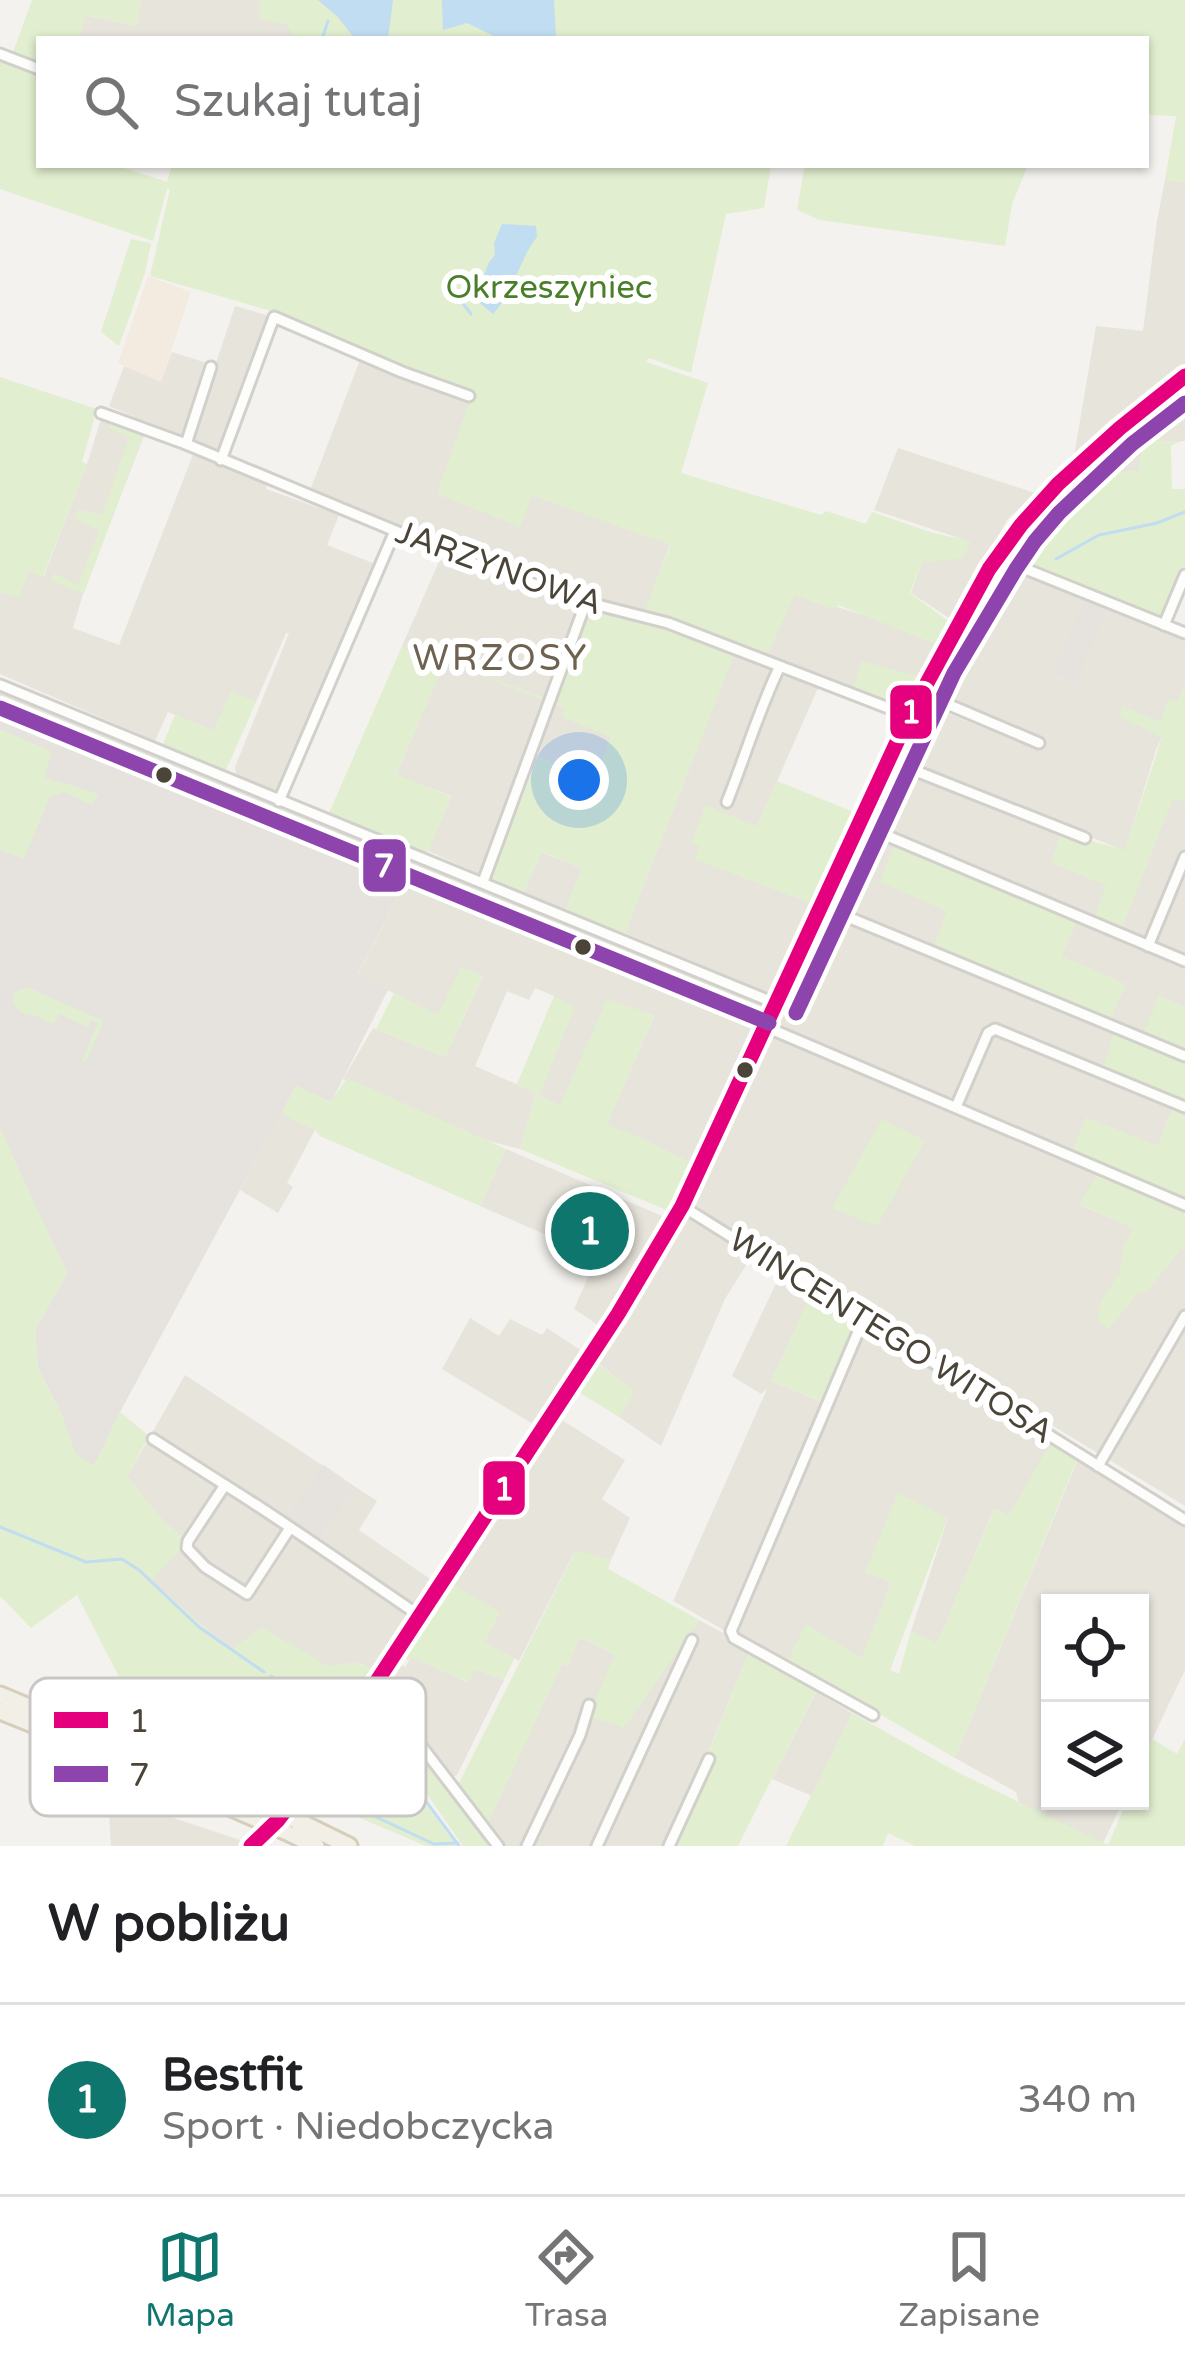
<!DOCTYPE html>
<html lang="pl">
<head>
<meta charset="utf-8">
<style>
  :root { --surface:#fff; --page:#f2f2f2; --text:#202124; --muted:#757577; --line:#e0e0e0; --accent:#0f766e }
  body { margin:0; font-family:"Varela Round",sans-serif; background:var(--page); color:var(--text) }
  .controls { position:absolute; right:36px; bottom:36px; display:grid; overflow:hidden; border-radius:0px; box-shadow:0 3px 9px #0004 }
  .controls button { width:108px; height:108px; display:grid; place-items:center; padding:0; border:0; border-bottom:3px solid var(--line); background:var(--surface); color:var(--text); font:60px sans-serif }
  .you { position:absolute; left:579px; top:780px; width:42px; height:42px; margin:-30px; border:9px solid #fff; border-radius:50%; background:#1a73e8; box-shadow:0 0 0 18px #1a73e833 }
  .badge { display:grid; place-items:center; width:78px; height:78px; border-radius:50%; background:var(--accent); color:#fff; font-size:39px; font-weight:700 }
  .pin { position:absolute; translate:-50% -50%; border:6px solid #fff; box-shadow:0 3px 12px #0006 }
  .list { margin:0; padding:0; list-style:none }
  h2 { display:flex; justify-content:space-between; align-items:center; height:156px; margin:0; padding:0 48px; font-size:51px }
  h2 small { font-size:39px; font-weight:400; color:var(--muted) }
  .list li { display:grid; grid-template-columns:78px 1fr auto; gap:36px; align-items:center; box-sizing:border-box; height:192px; padding:0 48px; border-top:3px solid var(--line) }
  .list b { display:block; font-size:45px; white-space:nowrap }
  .list p { margin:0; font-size:39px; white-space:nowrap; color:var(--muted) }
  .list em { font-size:39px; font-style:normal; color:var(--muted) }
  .icon { flex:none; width:66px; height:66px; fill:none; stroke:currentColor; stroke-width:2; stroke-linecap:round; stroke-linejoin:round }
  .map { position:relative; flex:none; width:1185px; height:1846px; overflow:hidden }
  .search { position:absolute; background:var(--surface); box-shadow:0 3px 9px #0004; left:36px; right:36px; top:36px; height:132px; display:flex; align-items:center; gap:30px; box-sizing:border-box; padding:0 42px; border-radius:0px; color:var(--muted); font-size:45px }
  .sheet { height:348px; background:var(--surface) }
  nav { display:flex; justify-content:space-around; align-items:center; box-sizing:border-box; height:168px; border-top:3px solid var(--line); background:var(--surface); font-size:33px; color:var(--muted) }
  nav a { display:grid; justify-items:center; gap:6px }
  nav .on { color:var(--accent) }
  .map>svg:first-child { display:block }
  .residential { fill:#e7e4dc }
  .commercial { fill:#f3ebdf }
  .industrial { fill:#e6e2de }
  .green { fill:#e1eecf }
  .parking { fill:#e6e3df }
  .water { fill:#c0ddf1 }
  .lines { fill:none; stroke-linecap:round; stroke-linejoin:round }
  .stream { stroke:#c0ddf1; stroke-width:3 }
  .street-casing { stroke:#d2d0cb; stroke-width:15 }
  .primary-casing { stroke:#d6cebb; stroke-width:21 }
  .street { stroke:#fdfdfc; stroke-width:9 }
  .primary { stroke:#f2efe6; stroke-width:15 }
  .primary-bridge-casing { stroke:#d6cebb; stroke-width:21; stroke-linecap:butt }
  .primary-bridge { stroke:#f2efe6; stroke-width:15 }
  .bus-1-casing { stroke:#fff; stroke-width:24 }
  .bus-2-casing { stroke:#fff; stroke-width:24 }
  .bus-1 { stroke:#e5007d; stroke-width:15 }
  .bus-2 { stroke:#8e44ad; stroke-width:15 }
  .bus-dot { fill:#4b4439; stroke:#fff; stroke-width:4.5 }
  .labels { text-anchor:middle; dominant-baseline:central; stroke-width:12; stroke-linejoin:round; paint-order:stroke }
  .park-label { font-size:33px; fill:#4a7f2a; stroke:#fff }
  .street-label { font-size:33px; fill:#4b4439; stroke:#fff }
  .neighbourhood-label { font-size:36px; letter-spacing:3px; fill:#6e6250; stroke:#fff }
  .key { fill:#fff; stroke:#c9c7c4; stroke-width:3 }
  .key-label { font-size:33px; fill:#4b4439 }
  .line-badge { stroke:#fff; stroke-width:4.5 }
  .badge-label { font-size:33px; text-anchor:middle; font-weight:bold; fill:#fff }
</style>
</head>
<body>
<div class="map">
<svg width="1185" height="1846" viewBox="0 0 1185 1846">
  <rect width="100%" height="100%" fill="#f4f2ee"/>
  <g class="residential">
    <path d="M141,0h152l33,17 -7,22h-240l6,-24 51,11z"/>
    <path d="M1165,180l20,2v186l-112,94 23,-136 47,5 14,-111z"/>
    <path d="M235,306l35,10 -48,138 -30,-12 -1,-4z"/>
    <path d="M172,352l38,12 -26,75 -75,-33 15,-40 37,15z"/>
    <path d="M360,360l28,14 82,29 -33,91 95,1 138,49 -25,68 -63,-16 -108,-37 -165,-66z"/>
    <path d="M1185,380v61l-42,1 -4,29 -42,3 -2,-17 50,-49z"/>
    <path d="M102,416l43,17 -62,161 -10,34 46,17 75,-193 73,32 -1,5 73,26 -12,30 51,20 -100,228 -42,-18 -1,-8 54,-134h-3l-30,69 -25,-10 -17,39 -46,-19 -13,29 -155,-67v-82l19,5 9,-26 16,5 43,-112z"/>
    <path d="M898,448l137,45 -28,27 -55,100 -41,-27 12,-33 45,-19 -94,-31z"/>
    <path d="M441,557l138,51 -32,91 -31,-10 28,11 -62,175 -54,-24 23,-55 -55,-21 48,-112 -42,-17z"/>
    <path d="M1000,562l185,76v48l-29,64 -31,101 -229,-93 26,-55 119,48 4,-12 -117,-48 21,-42z"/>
    <path d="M794,594l73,22 72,29 -19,32 -58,-15 -9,30 -86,-36z"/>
    <path d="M734,654l84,34 -61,139 -65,16 9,2 -5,14 120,46 -45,89 -146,-61z"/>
    <path d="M553,703l12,5 -2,6 48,23 -15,40 -58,-20z"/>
    <path d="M892,766l169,67 -9,30 55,22 -13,34 -230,-95z"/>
    <path d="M1173,797l12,5v155l-65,-25z"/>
    <path d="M862,830l33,13 -14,39 67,29 -15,39 181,80 60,75 -16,41 -86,6 -299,-127z"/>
    <path d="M541,852l41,16 -21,54 207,82 -70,163 -57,-29 -35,-12 48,-110 -46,-16 -47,106 -22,-10 15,-100 -19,-8 -6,12 -22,-9 -32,75 61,27 -16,56 -32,-8 -145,-62 30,-51 72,29 38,-81 -45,39 -81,-40 60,-113 104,37z"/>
    <path d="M1078,919l107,44v44l-26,-11 -16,42 -34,-15 -48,-67z"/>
    <path d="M770,1036l328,138 -18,31 105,45v256l-368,-223 -46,98 54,22 34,-85 195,120 -45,78 -15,-7 -57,135 -26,-13 37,-113 -82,54 25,10 -29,77 -77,6 -112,-64 94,-212 -6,5 -29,-18 49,-103 2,-10 -93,-58z"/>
    <path d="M281,1113l34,17 -28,53 6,4 -15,26 -38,-23z"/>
    <path d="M506,1149l170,73 8,-14 69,46 -28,45 -64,147 -42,-29 15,-26 -48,-37 -48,73 -96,-58 28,-51 29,18 11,-17 32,16 5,-7 38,25 16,-26 -27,-18 23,-52 -117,-51z"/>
    <path d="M185,1375l192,126 -18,29 77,53 -62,86 -19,-7 -27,5 -66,-39 -31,22 -81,-70 37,-39 -23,-19 -37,-45z"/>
    <path d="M554,1415l71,45 -23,39 28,19 -19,42 -36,-9 -56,110 -35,-18 15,-31 -55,-32z"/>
    <path d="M1081,1452l104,67v151l-45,95v-162h-90v198h73l-20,42 -84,-40 -3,-11 -61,-34z"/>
    <path d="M699,1620l52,28 -82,198h-170l-14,-17 77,-166 6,3 11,-29 36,18 8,73z"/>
    <path d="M412,1657l56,25 7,-13 29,11 -47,95 -7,3 -48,-68 -24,-16 14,-25 7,-6 6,4z"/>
    <path d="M816,1692l36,21 -40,83 -40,-17z"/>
    <path d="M108,1796l132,44 -3,6h-126z"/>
  </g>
  <path class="commercial" d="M148,276l43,16 -30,90 -43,-19z"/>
  <path class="industrial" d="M0,689l417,173 -60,112 31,16 -57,112 -35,-16 -176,326 -26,54 -19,-12 -13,-39 -24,-47 -3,-38 32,-57 -67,-141z"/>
  <g class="green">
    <path d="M32,0h109l-5,26 -50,-11 -7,24h-40v25l-27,-9z"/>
    <path d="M256,0h929v182l-20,-2 11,-64 -30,-1v-76h-851l-8,-15 -28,-5 1,-18z"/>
    <path d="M0,59l39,15v91h76l52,17 5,-17h599l-7,43 -38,6 -35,159 -42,-15 -3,4 62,21 -27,90 140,42 5,-4 40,13 6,-12 61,21 38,8 -8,17 -41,5 -12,30 41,30 -12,22 -101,-40 -2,5 -42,-15 -27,61 -33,-1 -109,278 -60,-22 17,-43 -40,-16 -19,42 -32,-15 47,-122 58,19 15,-39 -49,-20 2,-9 -119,-46 -49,112 56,23 -24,54 -3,2 -96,-40 73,-167 145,52 35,-102 63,15 25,-66 -138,-50 -12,32 -83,-33 32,-91 -81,-29 -28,-14 13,-6 -43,-15 -62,-29 -118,-34 20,-87h-3l-14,52 -153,-52z"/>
    <path d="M805,165h223l-16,39 -7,42 -185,-26 -23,-10z"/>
    <path d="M131,239l20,4 -6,30 -26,73 -18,-14z"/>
    <path d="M0,377l97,32 -15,53 5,2 -44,113 -15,-6 -9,27 -19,-6z"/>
    <path d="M111,421l33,12 -60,160 -33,-12 3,-8 24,12 21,-55 -25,-11 4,-10 24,6 27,-78 -21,-9z"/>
    <path d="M1181,441l-10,5 1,43h13v80l-19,53 -154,-61 -4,-7c25,-37 55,-67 87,-97l2,17 41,-3 5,-29z"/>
    <path d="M862,661l58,16 -16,32 -51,-17z"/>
    <path d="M1185,686v116l-12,-4 -53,134 -26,-13 12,-34 -54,-22 9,-30 64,17 37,-113 -43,-20 3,-11 38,16 9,-23 9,3z"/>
    <path d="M231,691l25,11 -30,68 -63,-26 12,-29 39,16z"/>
    <path d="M0,729l51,22 -6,26 54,17 -7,11 -28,-13 -14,5 -26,62 -24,-9z"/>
    <path d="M777,781l79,32 -40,92 -121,-46 5,-13 -9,-3 15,-38 51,22z"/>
    <path d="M895,843l183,76 -16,37 64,28 -16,38 32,15 17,-41 26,11v96l-82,-34 11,-38 -182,-80 15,-40 -67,-29z"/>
    <path d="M461,967l22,8 -38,82 -69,-28 18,-36 44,22z"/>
    <path d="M27,987l77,34 -18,41 -4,-1 16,-39 -7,-2 -3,7 -29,-13 -5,10 -25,-11 -3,3c-9,-7 -16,-12 -12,-24z"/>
    <path d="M554,996l21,11 -36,89 21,9 47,-106 47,16 -47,110 34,13 57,29 -24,46 -154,-64 16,-56 -27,-12 8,3z"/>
    <path d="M347,1078l159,71 -26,57 -160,-70 -5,-6 -34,-17 15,-28 34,17z"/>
    <path d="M1174,1105l11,5v140l-4,-1 -34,43 -9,1 -29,36 -12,-8 4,-20 19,-29 3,-24 10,-20 -54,-24 19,-30 2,-9 -28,-13 14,-35 72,29z"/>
    <path d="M882,1119l43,22 -48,85 -45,-18z"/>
    <path d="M0,1128l67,145 -32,57 3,38 24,47 13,38 19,13 26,-54 29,24 -22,41 37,45 21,17 -1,6 -33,36 80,69 31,-22 66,38 27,-4 19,7 -24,43 -52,75 -61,-27 -25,-17 -28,-8 -46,-21 -61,-119 -46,33 -31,-32z"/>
    <path d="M817,1282l42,26v10l-33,85 -55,-22z"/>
    <path d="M595,1362l40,29 -16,26 -42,-26z"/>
    <path d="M1051,1443l26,17 -122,298 -101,-59 -37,-10 -79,157h-65l41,-89 -6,-4 43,-105 34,17 21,-41 56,34 29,-76 -26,-10 33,-79 50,25 -58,152 9,4 12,-43 26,12 58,-135 14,7z"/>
    <path d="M576,1550l35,10 -3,9 91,51 -75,108 -36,-12 27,-61 -36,-18 -11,29 -6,-2 -75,161 -29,-40z"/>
    <path d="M448,1582l52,30 -15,30 29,17 -10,21 -29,-11 -6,13 -57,-24 -3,3 -9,-7z"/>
    <path d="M372,1702l24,16 57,78 42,50h-32l-96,-139z"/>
    <path d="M364,1713l33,53 60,80h-31l-120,-51z"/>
    <path d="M852,1713l103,58 153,74 19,-44h13v-32l12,-30 25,15 8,-16v108h-270l-27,-13 -5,13h-97z"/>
  </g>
  <g class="parking">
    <path d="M1085,599l22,9 -31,75 -23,-10z"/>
    <path d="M0,704l60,24 -9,23 -51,-22z"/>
    <path d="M148,759l46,19 -20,50 -46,-18z"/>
    <path d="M324,1465l31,22 -37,52 -31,-21z"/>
  </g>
  <g class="water">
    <path d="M318,0h75l-5,39h-33l-17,-22z"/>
    <path d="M442,0h112l2,39h-63l-1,-4 -25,-12 -24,7z"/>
    <path d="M502,224l34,2 1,11c-19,24 -22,54 -44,77l-18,-15 14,-37 6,-7 -1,-12z"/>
  </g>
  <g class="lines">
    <g class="stream">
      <path d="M322,39l6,-18"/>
      <path d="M455,293l16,21"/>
      <path d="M1056,559l43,-24 58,-12 28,-11"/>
      <path d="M0,1527l86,35 36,-3 17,11 60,57 65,45"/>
      <path d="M271,1676l31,18 42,-2 14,7"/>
      <path d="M366,1711l39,62 54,73"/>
      <path d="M345,1792l16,18 73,34 24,-1"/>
    </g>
    <defs>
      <g id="street">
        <path d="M0,54l39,15"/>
        <path d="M101,413l85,31 289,120 111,38 82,21 241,93"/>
        <path d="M186,444l25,-77"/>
        <path d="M221,460l53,-143 128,55 67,24"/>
        <path d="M998,558l187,75"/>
        <path d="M1164,625l21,-50"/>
        <path d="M0,685l777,319"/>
        <path d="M921,693l118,50"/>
        <path d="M888,760l197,78"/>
        <path d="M279,801l116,-270"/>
        <path d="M727,802c18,-45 31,-90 52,-134"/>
        <path d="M859,824l326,137"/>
        <path d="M483,882l103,-280"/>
        <path d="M821,906l364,150"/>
        <path d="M1148,946l37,-89"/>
        <path d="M766,1027l419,178"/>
        <path d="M956,1107l32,-74 7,-4 190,78"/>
        <path d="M682,1206l503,314"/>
        <path d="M864,1318l-133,313 3,7 139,77"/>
        <path d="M153,1439l72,46"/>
        <path d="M1098,1466l87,-150"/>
        <path d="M290,1528l-43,66 -42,-27 -18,-19 1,-7 37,-56c66,41 130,87 195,131"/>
        <path d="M368,1696l27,17 11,13 92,120"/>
        <path d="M251,1846l27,-26 53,-69 287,-437 64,-108 227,-490c32,-62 68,-136 112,-191 46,-58 106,-104 164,-149"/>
        <path d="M527,1846l53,-111 9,-30"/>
        <path d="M597,1846l95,-206"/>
        <path d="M669,1846l40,-87"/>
      </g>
      <g id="primary">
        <path d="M0,1695l270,113"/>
        <path d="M0,1711l117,47 142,62"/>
        <path d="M296,1820l53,26"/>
        <path d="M285,1831l31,15"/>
      </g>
    </defs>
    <use href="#street" class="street-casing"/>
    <use href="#primary" class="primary-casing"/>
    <use href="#street" class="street"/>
    <use href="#primary" class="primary"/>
    <defs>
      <g id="primary-bridge">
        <path d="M270,1808l26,12"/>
        <path d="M259,1820l26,11"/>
      </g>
    </defs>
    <use href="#primary-bridge" class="primary-bridge-casing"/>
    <use href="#primary-bridge" class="primary-bridge"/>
    <defs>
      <path id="bus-1" d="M251,1846l27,-26 53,-69 287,-437 64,-108 227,-490 80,-147 32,-44 37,-41 62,-56 65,-52"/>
      <g id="bus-2">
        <path d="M0,708l769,315"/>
        <path d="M796,1013l158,-340 62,-104 19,-28 24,-28 73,-69 53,-41"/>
      </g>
    </defs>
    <use href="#bus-1" class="bus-1-casing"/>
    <use href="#bus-2" class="bus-2-casing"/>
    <use href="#bus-1" class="bus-1"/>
    <use href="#bus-2" class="bus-2"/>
  </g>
  <g class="bus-dot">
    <circle cx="164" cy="775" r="10"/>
    <circle cx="583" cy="947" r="10"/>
    <circle cx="745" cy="1070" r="10"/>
  </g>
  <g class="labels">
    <g class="park-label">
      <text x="549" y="287">Okrzeszyniec</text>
    </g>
    <g class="street-label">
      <text transform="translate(499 568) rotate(20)">JARZYNOWA</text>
      <text transform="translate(891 1336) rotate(32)">WINCENTEGO WITOSA</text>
    </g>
    <g class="neighbourhood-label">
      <text x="501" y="658">WRZOSY</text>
    </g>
  </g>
  <rect x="30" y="1678" width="396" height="138" rx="18" class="key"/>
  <rect x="54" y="1712" width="54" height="16" fill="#e5007d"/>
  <rect x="54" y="1766" width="54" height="16" fill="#8e44ad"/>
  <g class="key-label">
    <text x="129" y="1732">1</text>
    <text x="129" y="1786">7</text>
  </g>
  <g class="line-badge">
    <rect x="888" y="683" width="46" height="58" rx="12" fill="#e5007d"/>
    <rect x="361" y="837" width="47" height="57" rx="12" fill="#8e44ad"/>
    <rect x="481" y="1459" width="46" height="58" rx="12" fill="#e5007d"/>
  </g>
  <g class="badge-label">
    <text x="911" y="723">1</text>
    <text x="384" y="877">7</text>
    <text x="504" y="1500">1</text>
  </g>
</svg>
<div class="controls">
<button><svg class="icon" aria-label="locate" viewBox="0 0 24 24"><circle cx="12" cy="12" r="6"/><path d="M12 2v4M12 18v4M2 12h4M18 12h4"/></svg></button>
<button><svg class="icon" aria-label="layers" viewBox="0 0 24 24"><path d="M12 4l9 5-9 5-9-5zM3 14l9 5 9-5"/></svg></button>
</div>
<div class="you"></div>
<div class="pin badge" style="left:590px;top:1231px">1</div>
<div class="search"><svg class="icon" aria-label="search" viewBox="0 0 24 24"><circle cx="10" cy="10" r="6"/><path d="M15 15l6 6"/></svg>Szukaj tutaj</div>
</div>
<section class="sheet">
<h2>W pobliżu<small></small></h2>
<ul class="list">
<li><span class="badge">1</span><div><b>Bestfit</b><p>Sport · Niedobczycka</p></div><em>340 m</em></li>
</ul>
</section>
<nav>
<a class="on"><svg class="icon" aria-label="map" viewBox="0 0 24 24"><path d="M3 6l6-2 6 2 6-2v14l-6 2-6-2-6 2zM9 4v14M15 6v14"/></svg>Mapa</a>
<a><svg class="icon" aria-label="directions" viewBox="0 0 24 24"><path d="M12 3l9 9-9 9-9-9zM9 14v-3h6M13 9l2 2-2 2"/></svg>Trasa</a>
<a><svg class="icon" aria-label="saved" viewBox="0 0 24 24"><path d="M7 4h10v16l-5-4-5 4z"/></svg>Zapisane</a>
</nav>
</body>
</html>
